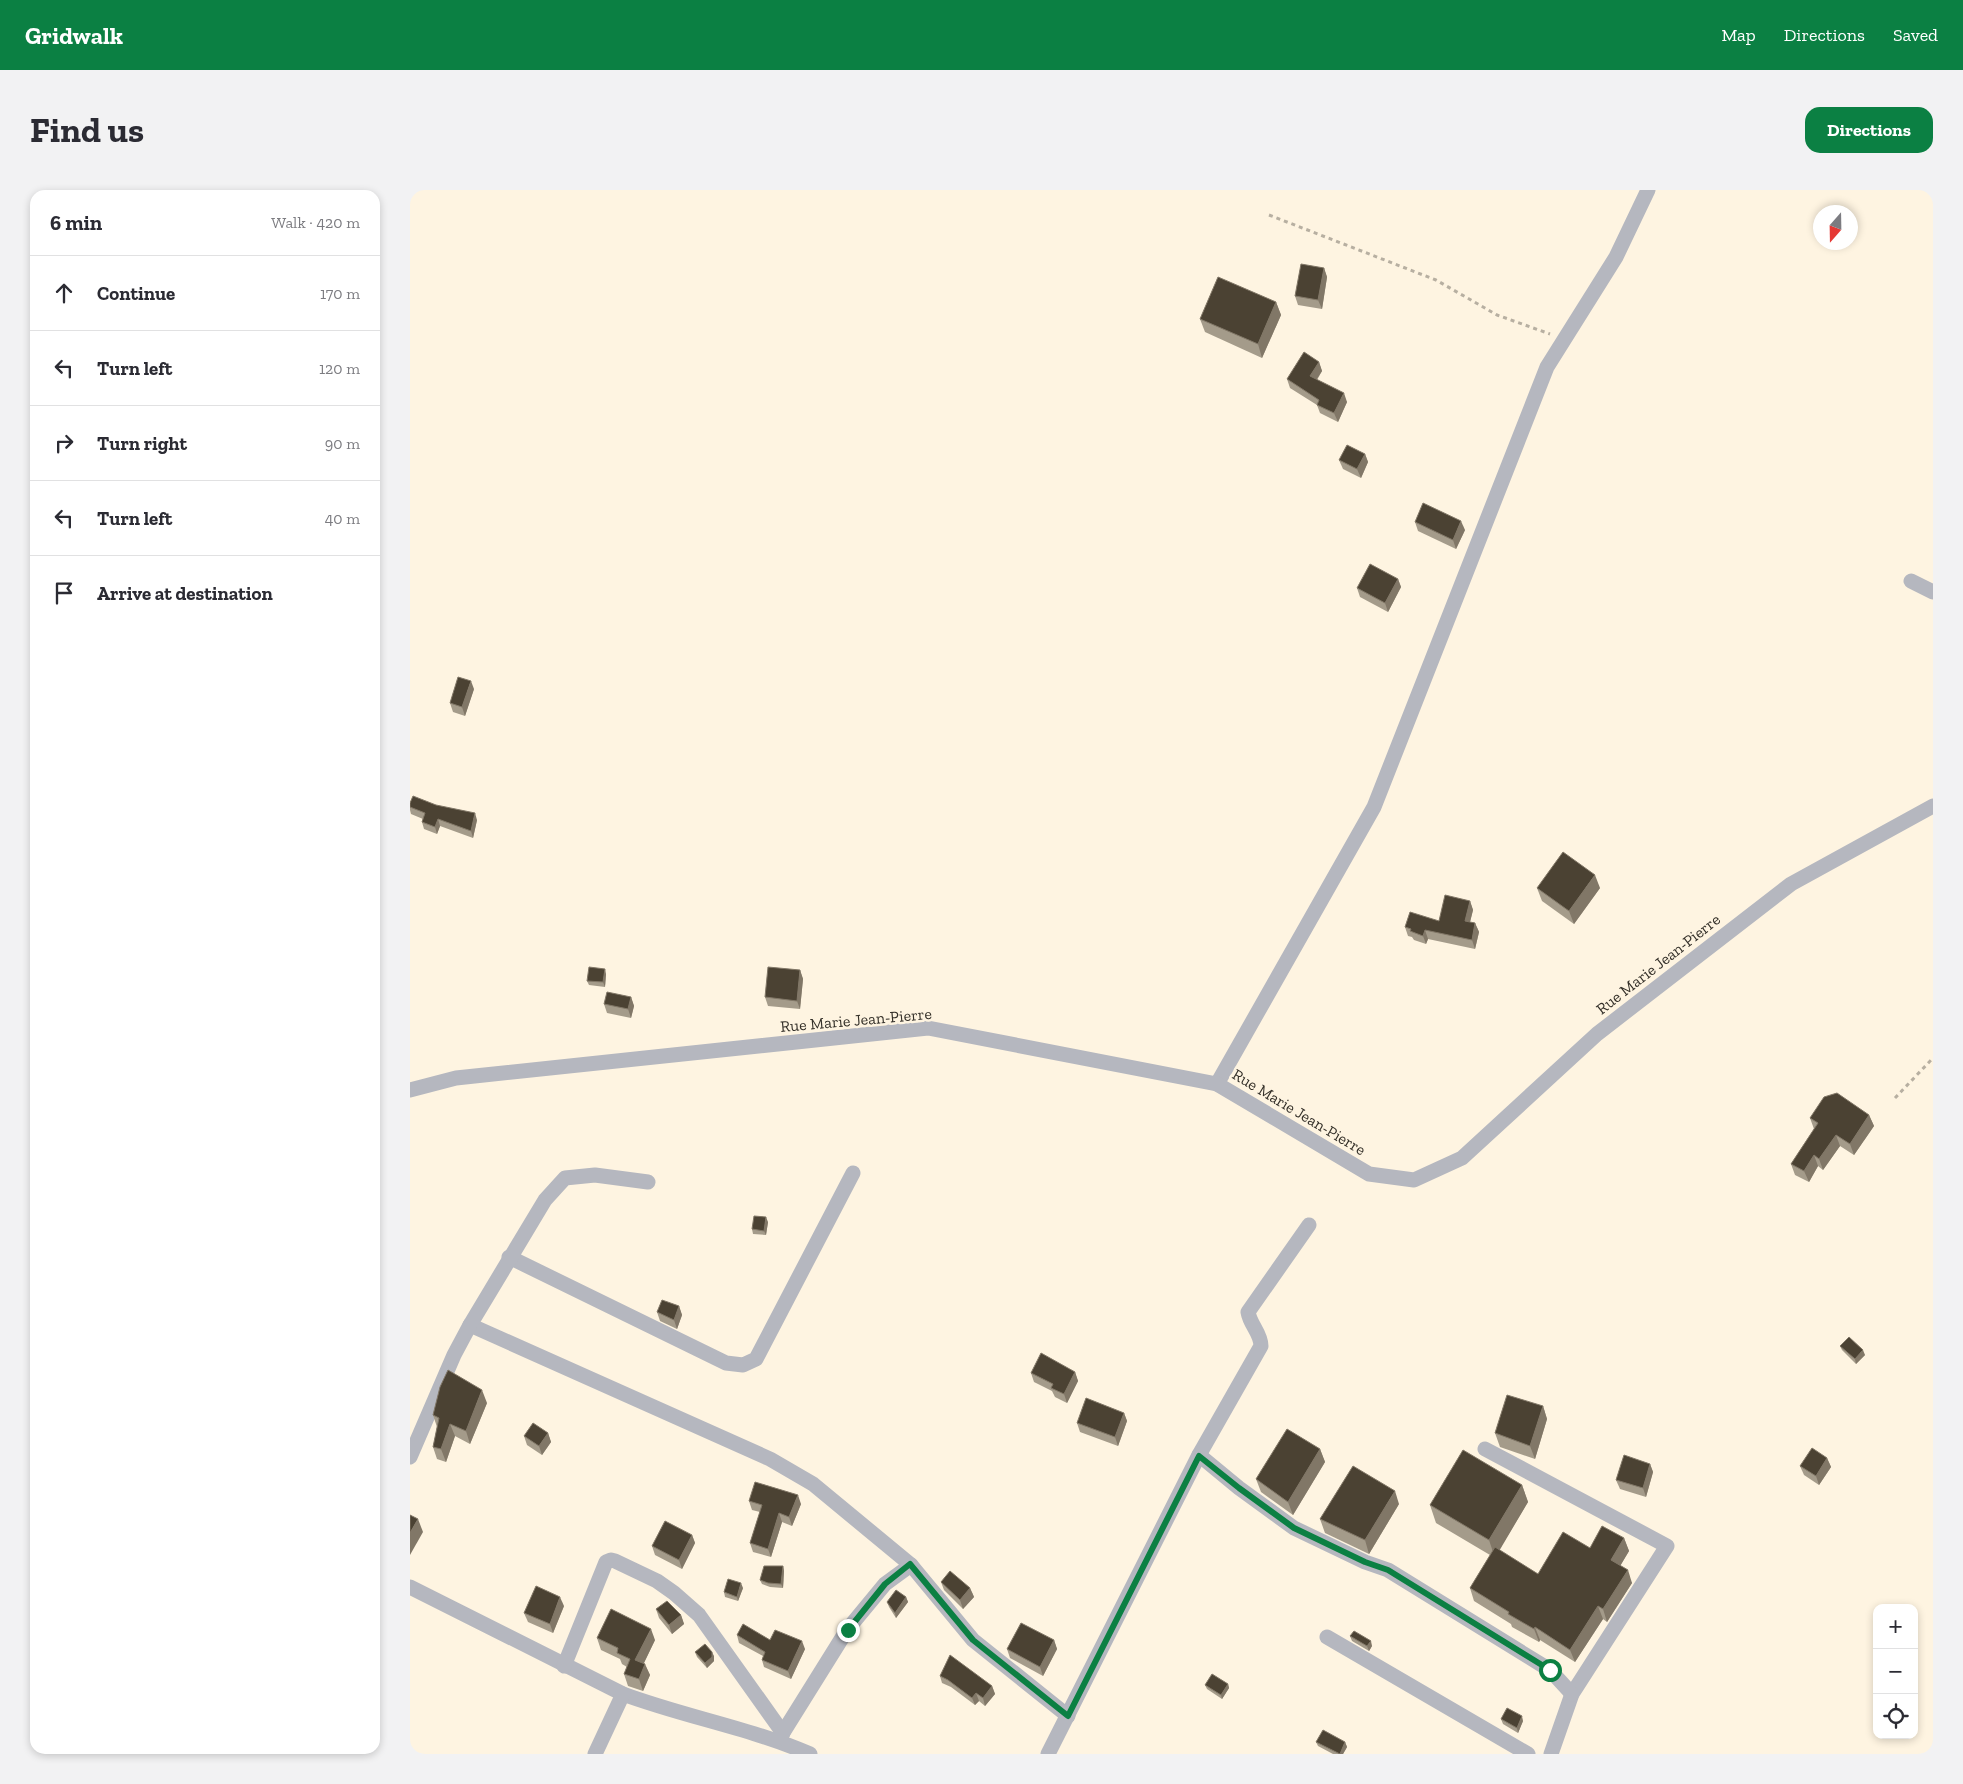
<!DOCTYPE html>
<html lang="en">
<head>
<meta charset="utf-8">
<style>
  :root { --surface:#fff; --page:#f2f2f3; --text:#2b2b33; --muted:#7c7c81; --line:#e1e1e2; --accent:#0b8043 }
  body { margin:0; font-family:"Zilla Slab",serif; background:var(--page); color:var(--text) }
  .controls { position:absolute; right:15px; bottom:15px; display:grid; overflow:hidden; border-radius:10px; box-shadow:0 2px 8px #0003 }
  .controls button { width:45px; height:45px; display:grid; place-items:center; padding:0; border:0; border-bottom:1px solid var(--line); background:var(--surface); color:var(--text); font:25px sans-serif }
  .compass { position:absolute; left:1403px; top:15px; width:45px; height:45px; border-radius:50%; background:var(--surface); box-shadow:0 2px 8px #0003; rotate:200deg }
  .stop { position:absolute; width:15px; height:15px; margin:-11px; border:4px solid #0b8043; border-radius:50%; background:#fff }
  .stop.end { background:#0b8043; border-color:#fff; box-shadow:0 1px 5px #0008 }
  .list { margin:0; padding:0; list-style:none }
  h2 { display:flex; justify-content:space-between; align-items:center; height:65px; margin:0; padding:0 20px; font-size:21px }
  h2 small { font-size:16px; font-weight:400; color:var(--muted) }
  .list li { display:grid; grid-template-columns:32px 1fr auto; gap:15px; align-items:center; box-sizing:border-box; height:75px; padding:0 20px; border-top:1px solid var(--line) }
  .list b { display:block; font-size:19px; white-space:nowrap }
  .list em { font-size:16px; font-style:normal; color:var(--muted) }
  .icon { flex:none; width:28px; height:28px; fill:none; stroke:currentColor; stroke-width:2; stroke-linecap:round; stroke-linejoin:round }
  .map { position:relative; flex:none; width:1523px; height:1564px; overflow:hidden; border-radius:15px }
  header { display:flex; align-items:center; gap:30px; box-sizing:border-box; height:70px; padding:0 25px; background:var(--accent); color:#fff }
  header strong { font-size:24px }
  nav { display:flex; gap:28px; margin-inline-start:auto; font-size:18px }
  .intro { display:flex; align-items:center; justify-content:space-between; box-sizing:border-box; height:120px; padding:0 30px }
  h1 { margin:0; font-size:35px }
  .button { padding:12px 22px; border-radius:15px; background:var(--accent); color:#fff; font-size:18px; font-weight:700 }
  main { display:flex; gap:30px; padding:0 30px }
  aside { flex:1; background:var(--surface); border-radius:15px; box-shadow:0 2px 8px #0003 }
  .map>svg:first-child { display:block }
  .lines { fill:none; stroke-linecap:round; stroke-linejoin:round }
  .path { stroke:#b7afa1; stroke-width:3; stroke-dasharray:4 4; stroke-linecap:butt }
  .street { stroke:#b5b7bf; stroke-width:15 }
  .wall { fill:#a49b8a }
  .shaded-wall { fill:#817767 }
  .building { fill:#4b4233; stroke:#817767 }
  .route { stroke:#0b8043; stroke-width:6 }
  .labels { text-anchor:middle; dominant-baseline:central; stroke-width:5; stroke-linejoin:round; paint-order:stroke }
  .street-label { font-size:16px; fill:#332f28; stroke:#fef4e1 }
</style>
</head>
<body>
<header>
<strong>Gridwalk</strong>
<nav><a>Map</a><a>Directions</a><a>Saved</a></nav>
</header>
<div class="intro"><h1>Find us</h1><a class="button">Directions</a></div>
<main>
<aside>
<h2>6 min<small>Walk · 420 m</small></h2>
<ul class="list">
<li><svg class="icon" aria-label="ahead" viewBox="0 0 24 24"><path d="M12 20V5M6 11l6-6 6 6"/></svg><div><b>Continue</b></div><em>170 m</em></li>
<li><svg class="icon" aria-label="left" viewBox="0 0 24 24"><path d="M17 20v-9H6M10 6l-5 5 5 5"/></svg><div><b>Turn left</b></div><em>120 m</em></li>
<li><svg class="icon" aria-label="right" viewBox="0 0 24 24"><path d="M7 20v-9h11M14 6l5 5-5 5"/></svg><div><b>Turn right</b></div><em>90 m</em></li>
<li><svg class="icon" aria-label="left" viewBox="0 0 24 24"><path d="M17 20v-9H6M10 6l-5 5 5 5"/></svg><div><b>Turn left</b></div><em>40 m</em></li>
<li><svg class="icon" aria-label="arrive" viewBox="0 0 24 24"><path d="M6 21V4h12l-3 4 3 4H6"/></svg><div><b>Arrive at destination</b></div></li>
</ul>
</aside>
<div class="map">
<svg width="1523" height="1564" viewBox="0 0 1523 1564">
  <rect width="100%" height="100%" fill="#fef4e1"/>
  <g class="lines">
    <g class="path">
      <path d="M859,25l167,65 61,35 53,19"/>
      <path d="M1485,908l38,-40"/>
    </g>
    <g class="street">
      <path d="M1501,391l22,11"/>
      <path d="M807,894l157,-277 173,-440 69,-110 32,-67"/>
      <path d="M0,900l46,-12 472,-50 289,56 152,90 45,6 48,-22 135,-124 194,-150 142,-78"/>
      <path d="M99,1067l217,106 17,2 13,-6 97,-186"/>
      <path d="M60,1135l300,134 43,25 98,81 62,75 95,76"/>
      <path d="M1075,1259l182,97 -95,148 -21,60"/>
      <path d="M789,1265l40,33 55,40 71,34 23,8 162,100 22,24"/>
      <path d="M0,1267l44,-102 16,-30 75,-125 20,-22 30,-3 53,7"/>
      <path d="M0,1397l213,107c62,23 127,34 187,60"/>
      <path d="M917,1447l201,117"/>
      <path d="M154,1476l42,-104 5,-2 4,1 42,20 17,12 25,22 84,118"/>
      <path d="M369,1549l68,-109 38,-46 26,-19"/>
      <path d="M185,1564l28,-60"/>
      <path d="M638,1564l151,-299 62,-109c0,-13 -11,-21 -13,-34l61,-87"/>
    </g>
  </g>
  <g class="wall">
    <path d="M914,78l3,9 -5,32 -24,-4 -3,-9z"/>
    <path d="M866,112l5,13 -19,43 -57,-26 -5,-13z"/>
    <path d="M909,172l3,9 -5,9 30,22 -9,20 -18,-9 -3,-8 -27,-17 -3,-9z"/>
    <path d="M955,264l3,8 -7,16 -18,-9 -4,-9z"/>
    <path d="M1005,332l50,8 -9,19 -38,-18z"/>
    <path d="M988,389l3,8 -13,25 -28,-15 -3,-9z"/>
    <path d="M64,499l-9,27 -12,-4 -3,-9z"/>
    <path d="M0,613l67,17 -4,18 -33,-12 -3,8 -13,-5 -2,-7 1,-3 -12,-5 -1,-4z"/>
    <path d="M1127,698h63l-26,36 -32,-23z"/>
    <path d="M1060,711l3,9 -3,12 5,1 4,9 -4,17 -47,-10 -2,5 -12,-4 -2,-3 -4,-1 -3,-9 34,-6z"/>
    <path d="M390,780l3,9 -3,30 -32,-3 -3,-9z"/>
    <path d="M196,784l-1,13 -16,-2 -2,-4z"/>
    <path d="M221,807l3,9 -3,12 -24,-5 -3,-9z"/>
    <path d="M1459,925l5,11 -20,29 -14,-9 -17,24 -5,-4 -9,16 -14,-7 -4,-11 23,-35 -4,-11z"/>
    <path d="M358,1032l-2,13 -13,-1 -1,-5z"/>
    <path d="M269,1116l3,9 -5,14 -17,-8 -3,-9z"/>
    <path d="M1430,1156l25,9 -9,9 -14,-14z"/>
    <path d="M665,1182l3,9 -11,22 -12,-6 -3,-6 -18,-9 -3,-9z"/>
    <path d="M77,1213l-17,41 -15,-8 -9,26 -9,-3 -4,-12 4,-20 -4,-12z"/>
    <path d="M1133,1216l4,13 -12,40 -35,-12 -5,-14z"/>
    <path d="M714,1223l3,8 -9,25 -38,-14 -3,-9z"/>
    <path d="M138,1243l3,9 -9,13 -15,-10 -3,-9z"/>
    <path d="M910,1259l5,13 -32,53 -32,-23 -5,-13z"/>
    <path d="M1417,1268l4,9 -12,18 -15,-10 -4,-9z"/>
    <path d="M1240,1274l3,8 -7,25 -26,-8 -4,-9z"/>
    <path d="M1112,1295l6,17 -29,48 39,24 52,-26 34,-10 5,13 -9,15 12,17 -25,39 -4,-3 -28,43 -35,-22 -1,2 -27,-15 -1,-3 -37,-23 -4,-13 20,-33 -54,-32 -6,-18z"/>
    <path d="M339,1311l52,3 -9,22 -10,-4 -11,35 -18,-5 -3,-9 10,-31 -8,-2z"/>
    <path d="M989,1314l-30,50 -44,-21 -5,-14z"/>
    <path d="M282,1345l3,8 -13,26 -27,-14 -3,-9z"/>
    <path d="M373,1376l1,5 -1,17 -13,-1 -8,-3 -2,-4z"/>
    <path d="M531,1392l29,6 4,9 -11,12 -19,-19z"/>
    <path d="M333,1398l-5,13 -13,-4 -1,-5z"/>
    <path d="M496,1407l2,5 -12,16 -7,-11 -2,-5z"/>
    <path d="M154,1416l-11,27 -25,-11 -4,-9z"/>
    <path d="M246,1419l25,6 3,9 -12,10 -13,-16z"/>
    <path d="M327,1445l33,5 35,9 -14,30 -27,-12 -2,-7 1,-4 -24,-13z"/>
    <path d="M940,1446l22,10 -3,5 -17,-10z"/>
    <path d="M187,1448l58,2 -11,23 6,12 -7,16 -15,-5 -4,-12 3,-7 -5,-3 -2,-5 -19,-9z"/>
    <path d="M644,1450l3,9 -14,27 -33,-18 -3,-9z"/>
    <path d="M285,1462l19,4v5l-7,7 -10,-11z"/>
    <path d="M530,1486l52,10 3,8 -10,12 -6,-5 -4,4 -24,-18 -9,-4z"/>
    <path d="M818,1494l1,4 -7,11 -15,-10 -2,-4z"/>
    <path d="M1091,1529l22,2 -5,12 -15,-9z"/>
    <path d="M906,1552h29l2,5 -4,7h-10l-15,-8z"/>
  </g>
  <g class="shaded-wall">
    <path d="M914,78l3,9 -5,32 -4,-9z"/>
    <path d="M866,112l5,13 -19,43 -4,-14z"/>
    <path d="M909,172l3,9 -9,14 -3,-9z"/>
    <path d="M934,203l3,9 -9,20 -4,-9z"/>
    <path d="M955,264l3,8 -7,16 -4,-9z"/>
    <path d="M1051,331l4,9 -9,19 -3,-9z"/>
    <path d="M988,389l3,8 -13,25 -3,-9z"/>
    <path d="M61,491l3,8 -9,27 -3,-9z"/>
    <path d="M65,623l2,7 -4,18 -2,-7z"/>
    <path d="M28,629l2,7 -3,8 -2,-7z"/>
    <path d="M1185,685l5,13 -26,36 -5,-13z"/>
    <path d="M1060,711l3,9 -5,20 -3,-9z"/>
    <path d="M1065,733l4,9 -4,17 -3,-9z"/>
    <path d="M1015,740l3,9 -2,5 -3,-8z"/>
    <path d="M195,779l1,5 -1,13 -2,-5z"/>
    <path d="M390,780l3,9 -3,30 -3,-8z"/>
    <path d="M221,807l3,9 -3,12 -3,-9z"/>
    <path d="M1459,925l5,11 -20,29 -4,-11z"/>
    <path d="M1426,945l4,11 -17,24 -4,-11z"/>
    <path d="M1404,965l4,11 -9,16 -5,-11z"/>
    <path d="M356,1027l2,5 -2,13 -2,-4z"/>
    <path d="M269,1116l3,9 -5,14 -3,-9z"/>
    <path d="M1453,1160l2,5 -9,9 -1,-5z"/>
    <path d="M665,1182l3,9 -11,22 -3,-9z"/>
    <path d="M72,1200l5,13 -17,41 -4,-13z"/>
    <path d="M1133,1216l4,13 -12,40 -5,-13z"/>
    <path d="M714,1223l3,8 -9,25 -3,-9z"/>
    <path d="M40,1234l5,12 -9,26 -5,-13z"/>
    <path d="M138,1243l3,9 -9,13 -3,-9z"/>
    <path d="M910,1259l5,13 -32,53 -5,-13z"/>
    <path d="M1417,1268l4,9 -12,18 -3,-9z"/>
    <path d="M1240,1274l3,8 -7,25 -3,-9z"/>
    <path d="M1112,1295l6,17 -33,56 -6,-18z"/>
    <path d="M985,1301l4,13 -30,50 -4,-14z"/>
    <path d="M388,1305l3,9 -9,22 -3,-9z"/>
    <path d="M369,1323l3,9 -11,35 -3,-8z"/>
    <path d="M8,1329l5,13 -13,23v-22z"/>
    <path d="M282,1345l3,8 -13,26 -3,-9z"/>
    <path d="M1214,1348l5,13 -13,22 -5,-13z"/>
    <path d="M373,1376l1,5 -1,17 -2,-4z"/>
    <path d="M1218,1380l4,13 -25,39 -4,-13z"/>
    <path d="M331,1393l2,5 -5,13 -1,-4z"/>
    <path d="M560,1398l4,9 -11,12 -3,-9z"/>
    <path d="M150,1407l4,9 -11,27 -3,-9z"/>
    <path d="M496,1407l2,5 -12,16 -1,-5z"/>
    <path d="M1188,1416l5,13 -28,43 -5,-12z"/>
    <path d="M271,1425l3,9 -12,10 -3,-9z"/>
    <path d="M1125,1437l5,13 -1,2 -5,-13z"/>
    <path d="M241,1439l4,11 -15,31 -5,-11z"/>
    <path d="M644,1450l3,9 -14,27 -3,-9z"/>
    <path d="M392,1451l3,8 -14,30 -3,-8z"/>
    <path d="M961,1451l1,5 -3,5 -2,-5z"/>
    <path d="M302,1462l2,4v5l-7,7 -2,-5z"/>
    <path d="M235,1474l5,11 -7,16 -4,-12z"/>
    <path d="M818,1494l1,4 -7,11 -1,-4z"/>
    <path d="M582,1496l3,8 -10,12 -2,-8z"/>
    <path d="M566,1503l3,8 -4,4 -3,-7z"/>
    <path d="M1112,1526l1,5 -5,12 -1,-5z"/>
    <path d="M935,1552l2,5 -4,7h-3z"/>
  </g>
  <g class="building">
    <path d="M891,74l23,4 -6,32 -23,-4z"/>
    <path d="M808,87l58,25 -18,42 -58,-25z"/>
    <path d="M894,162l15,10 -9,14 34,17 -10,20 -17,-8 2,-5 -32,-21z"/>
    <path d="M937,255l18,9 -8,15 -18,-9z"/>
    <path d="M1013,313l38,18 -8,19 -38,-18z"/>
    <path d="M960,374l28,15 -13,24 -28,-15z"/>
    <path d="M48,487l13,4 -9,26 -12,-4z"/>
    <path d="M3,606l23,9 39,8 -4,18 -33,-12 -3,8 -13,-5 3,-9 -15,-6v-4z"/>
    <path d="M1153,662l32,23 -26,36 -32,-23z"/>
    <path d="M1035,705l25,6 -5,20 10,2 -3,17 -47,-10 -2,6 -13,-5 1,-2 -6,-2 5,-15 29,9z"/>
    <path d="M179,777l16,2 -2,13 -16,-1z"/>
    <path d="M358,777l32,3 -3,31 -32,-4z"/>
    <path d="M197,802l24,5 -3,12 -24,-5z"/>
    <path d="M1427,903l32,22 -19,29 -14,-9 -17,24 -5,-4 -10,16 -13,-7 27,-41 -8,-5 14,-21z"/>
    <path d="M344,1026l12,1 -2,14 -12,-2z"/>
    <path d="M252,1110l17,6 -5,14 -17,-8z"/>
    <path d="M1439,1147l14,13 -8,9 -15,-13z"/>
    <path d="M631,1163l34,19 -11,22 -13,-6 2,-4 -22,-11z"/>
    <path d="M38,1180l34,20 -16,41 -16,-7 -9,25 -8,-2 6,-29 -6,-3 7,-28z"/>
    <path d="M1097,1205l36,11 -13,40 -35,-13z"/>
    <path d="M676,1208l38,15 -9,24 -38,-14z"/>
    <path d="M123,1233l15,10 -9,13 -15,-10z"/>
    <path d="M877,1239l33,20 -32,53 -32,-23z"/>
    <path d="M1402,1258l15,10 -11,18 -16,-10z"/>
    <path d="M1053,1260l59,35 -33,55 -59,-35z"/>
    <path d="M1214,1265l26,9 -7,24 -27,-8z"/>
    <path d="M943,1276l42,25 -30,49 -45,-21z"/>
    <path d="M345,1292l43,13 -9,22 -10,-4 -11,36 -18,-6 12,-38 -13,-4z"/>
    <path d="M0,1325l8,4 -8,14z"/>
    <path d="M255,1331l27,14 -13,25 -27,-14z"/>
    <path d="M1192,1336l22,12 -13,22 17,10 -25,39 -5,-3 -28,44 -35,-23 -1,2 -26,-15 1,-2 -39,-24 25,-41 43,27 25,-42 27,16z"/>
    <path d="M354,1376h19l-2,18 -13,-1 -8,-3z"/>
    <path d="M540,1381l20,17 -10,12 -19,-18z"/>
    <path d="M318,1389l13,4 -4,14 -13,-5z"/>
    <path d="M126,1396l24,11 -10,27 -26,-11z"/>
    <path d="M486,1400l10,7 -11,16 -8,-11z"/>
    <path d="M257,1411l14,14 -12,10 -13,-16z"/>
    <path d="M201,1419l40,20 -16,31 10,4 -6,15 -15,-5 6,-15 -13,-6 1,-5 -21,-10z"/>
    <path d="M611,1433l33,17 -14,27 -33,-18z"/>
    <path d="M333,1434l27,16 5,-10 27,11 -14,30 -26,-11 3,-8 -28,-17z"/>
    <path d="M944,1441l17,10 -4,5 -17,-10z"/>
    <path d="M295,1454l7,8v5l-7,6 -10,-11z"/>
    <path d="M540,1465l42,31 -9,12 -7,-5 -4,5 -24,-18 -8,-4z"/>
    <path d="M802,1484l16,10 -7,11 -16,-10z"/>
    <path d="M1097,1518l15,8 -5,12 -16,-9z"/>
    <path d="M913,1540l22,12 -5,12 -24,-12z"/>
  </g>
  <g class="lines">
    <path class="route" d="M438,1440l37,-46 25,-20 63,76 95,76 131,-260 40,32 55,40 71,34 23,8 162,100"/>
  </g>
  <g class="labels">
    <g class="street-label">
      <text transform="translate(1248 774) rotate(-38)">Rue Marie Jean-Pierre</text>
      <text transform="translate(446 830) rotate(-5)">Rue Marie Jean-Pierre</text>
      <text transform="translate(889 922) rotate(31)">Rue Marie Jean-Pierre</text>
    </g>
  </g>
</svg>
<div class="controls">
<button>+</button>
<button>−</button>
<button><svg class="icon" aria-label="locate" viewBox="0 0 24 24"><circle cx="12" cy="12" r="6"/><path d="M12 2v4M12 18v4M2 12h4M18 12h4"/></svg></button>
</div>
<svg class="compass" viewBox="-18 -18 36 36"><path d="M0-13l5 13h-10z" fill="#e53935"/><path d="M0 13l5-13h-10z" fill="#7c7c81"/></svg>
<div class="stop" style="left:1140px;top:1480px"></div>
<div class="stop end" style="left:438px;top:1440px"></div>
</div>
</main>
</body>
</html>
